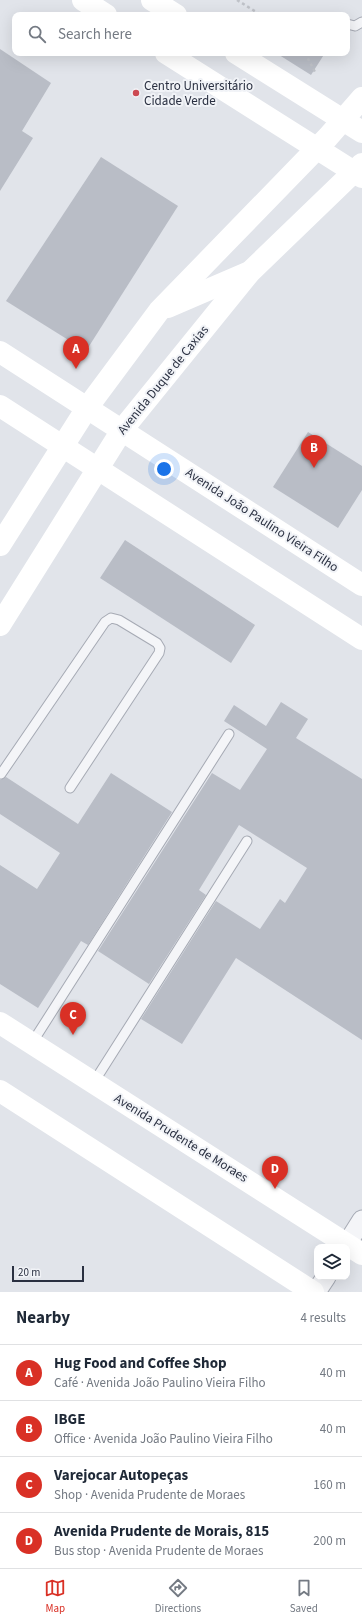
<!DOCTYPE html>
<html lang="en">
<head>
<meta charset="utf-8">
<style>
  :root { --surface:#fff; --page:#f6f6f7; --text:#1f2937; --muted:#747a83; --line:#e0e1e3; --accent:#d93025 }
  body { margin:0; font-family:"Source Sans 3",sans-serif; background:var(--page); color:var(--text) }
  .controls { position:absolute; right:12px; bottom:12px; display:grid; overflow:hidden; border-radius:8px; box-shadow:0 4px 16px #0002 }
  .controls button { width:36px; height:36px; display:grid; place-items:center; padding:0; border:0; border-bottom:1px solid var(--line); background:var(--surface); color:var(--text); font:20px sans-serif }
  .scale { position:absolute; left:12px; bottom:10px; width:72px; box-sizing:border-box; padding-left:4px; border:2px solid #2a3041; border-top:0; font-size:11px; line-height:14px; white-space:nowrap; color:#2a3041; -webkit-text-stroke:3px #f1f3f7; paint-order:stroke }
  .you { position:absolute; left:164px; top:469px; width:14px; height:14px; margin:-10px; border:3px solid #fff; border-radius:50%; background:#1a73e8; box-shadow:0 0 0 6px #1a73e833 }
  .badge { display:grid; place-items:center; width:26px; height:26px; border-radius:50%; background:var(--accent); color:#fff; font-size:13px; font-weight:700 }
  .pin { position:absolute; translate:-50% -33px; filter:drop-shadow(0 1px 2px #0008) }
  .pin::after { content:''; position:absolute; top:21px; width:14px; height:12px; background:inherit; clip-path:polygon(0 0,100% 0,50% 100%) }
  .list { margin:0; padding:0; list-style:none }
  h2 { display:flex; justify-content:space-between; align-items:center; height:52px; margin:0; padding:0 16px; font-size:17px }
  h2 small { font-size:13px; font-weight:400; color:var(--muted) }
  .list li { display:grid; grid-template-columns:26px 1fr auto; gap:12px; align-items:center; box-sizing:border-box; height:56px; padding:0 16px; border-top:1px solid var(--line) }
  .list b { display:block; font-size:15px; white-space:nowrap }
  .list p { margin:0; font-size:13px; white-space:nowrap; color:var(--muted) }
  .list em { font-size:13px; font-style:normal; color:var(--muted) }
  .icon { flex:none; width:22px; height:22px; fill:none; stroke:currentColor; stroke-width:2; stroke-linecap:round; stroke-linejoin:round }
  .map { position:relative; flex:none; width:362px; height:1292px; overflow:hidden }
  .search { position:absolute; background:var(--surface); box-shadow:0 4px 16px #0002; left:12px; right:12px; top:12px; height:44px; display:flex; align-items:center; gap:10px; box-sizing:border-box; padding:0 14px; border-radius:8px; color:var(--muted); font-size:15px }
  .sheet { height:276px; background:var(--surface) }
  nav { display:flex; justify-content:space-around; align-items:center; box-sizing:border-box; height:56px; border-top:1px solid var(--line); background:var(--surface); font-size:11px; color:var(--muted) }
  nav a { display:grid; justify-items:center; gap:2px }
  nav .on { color:var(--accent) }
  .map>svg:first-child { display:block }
  .building { fill:#b9bdc6 }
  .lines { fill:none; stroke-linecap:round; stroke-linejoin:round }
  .service-casing { stroke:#a6aab4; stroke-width:11 }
  .minor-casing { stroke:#a6aab4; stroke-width:21 }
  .path { stroke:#bfc2c8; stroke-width:2.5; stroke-dasharray:3 3; stroke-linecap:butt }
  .service { stroke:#f4f5f8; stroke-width:9 }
  .minor { stroke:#f4f5f8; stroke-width:19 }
  .secondary { stroke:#fff; stroke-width:22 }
  .poi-dot { fill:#cc4952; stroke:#f1f3f7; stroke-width:1.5 }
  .labels { text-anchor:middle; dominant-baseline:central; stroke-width:4; stroke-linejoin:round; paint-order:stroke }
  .poi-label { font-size:13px; fill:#2a3041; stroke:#f1f3f7; text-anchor:start }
  .street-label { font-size:13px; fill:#2a3041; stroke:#f1f3f7 }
</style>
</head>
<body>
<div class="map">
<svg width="362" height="1292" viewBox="0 0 362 1292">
  <rect width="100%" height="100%" fill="#e1e4ea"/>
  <g class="building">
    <path d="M0,49l51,34 -29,48 11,7 -33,53z"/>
    <path d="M276,53h49l-14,22z"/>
    <path d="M101,157l77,49 -92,145 -80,-50z"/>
    <path d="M308,432l54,34v24l-24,38 -65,-41z"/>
    <path d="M125,540l130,85 -24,38 -131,-85z"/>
    <path d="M281,702l27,17 -12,19 66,41v261l-126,-82 -54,86 -41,-25 75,-118 44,28 20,-30 5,4 22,-35 -68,-43 -40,65 7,5 -57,89 -51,-33 114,-178 28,17 27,-41 -43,-28 10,-16 32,21z"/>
    <path d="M111,773l61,39 -84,133 -7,-4 -43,67 -38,-24v-119l37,24 23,-36 -60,-39v-34l6,-3 72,47z"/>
  </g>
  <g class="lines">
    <defs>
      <g id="service">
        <path d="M347,24l8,2 7,-4"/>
        <path d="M1,774l104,-152 6,-4 8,2 38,23 3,5 -1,5 -89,135"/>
        <path d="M32,1043l197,-309"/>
        <path d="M94,1082l153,-241"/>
      </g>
      <g id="minor">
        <path d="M345,1247l17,-27"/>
        <path d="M316,1292l10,-15"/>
      </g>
    </defs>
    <use href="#service" class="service-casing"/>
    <use href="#minor" class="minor-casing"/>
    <g class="path">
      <path d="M237,0l24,15"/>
      <path d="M305,53l11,21"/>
    </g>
    <use href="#service" class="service"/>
    <use href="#minor" class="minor"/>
    <g class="secondary">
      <path d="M83,0l23,15"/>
      <path d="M152,0l24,15"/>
      <path d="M166,53l196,124"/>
      <path d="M236,53l126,79"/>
      <path d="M168,307l79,-34"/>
      <path d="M0,352l362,233"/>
      <path d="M0,406l362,233"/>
      <path d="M0,545l87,-137 72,-97 169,-174 34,-39"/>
      <path d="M0,625l122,-195 128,-158 112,-108"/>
      <path d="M0,1023l362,231"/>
      <path d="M0,1091l313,201"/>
    </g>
  </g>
  <circle class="poi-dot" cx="136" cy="93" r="4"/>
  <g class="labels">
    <g class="poi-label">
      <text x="144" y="86">Centro Universitário<tspan x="144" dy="15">Cidade Verde</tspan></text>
    </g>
    <g class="street-label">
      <text transform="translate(163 380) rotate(-51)">Avenida Duque de Caxias</text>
      <text transform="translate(262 520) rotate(33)">Avenida João Paulino Vieira Filho</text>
      <text transform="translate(181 1138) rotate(32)">Avenida Prudente de Moraes</text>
    </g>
  </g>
</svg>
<div class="controls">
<button><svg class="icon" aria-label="layers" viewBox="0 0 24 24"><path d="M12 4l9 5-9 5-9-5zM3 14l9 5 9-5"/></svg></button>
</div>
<div class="scale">20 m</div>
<div class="you"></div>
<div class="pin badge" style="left:76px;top:369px">A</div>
<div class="pin badge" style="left:314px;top:468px">B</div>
<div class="pin badge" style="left:73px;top:1035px">C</div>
<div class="pin badge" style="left:275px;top:1189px">D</div>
<div class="search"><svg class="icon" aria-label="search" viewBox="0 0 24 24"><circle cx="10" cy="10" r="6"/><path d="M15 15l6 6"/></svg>Search here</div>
</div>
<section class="sheet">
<h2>Nearby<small>4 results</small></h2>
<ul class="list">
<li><span class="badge">A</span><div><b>Hug Food and Coffee Shop</b><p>Café · Avenida João Paulino Vieira Filho</p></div><em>40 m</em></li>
<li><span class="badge">B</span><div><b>IBGE</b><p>Office · Avenida João Paulino Vieira Filho</p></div><em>40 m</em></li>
<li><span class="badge">C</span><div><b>Varejocar Autopeças</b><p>Shop · Avenida Prudente de Moraes</p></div><em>160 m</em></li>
<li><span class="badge">D</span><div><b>Avenida Prudente de Morais, 815</b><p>Bus stop · Avenida Prudente de Moraes</p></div><em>200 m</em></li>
</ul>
</section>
<nav>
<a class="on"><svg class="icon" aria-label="map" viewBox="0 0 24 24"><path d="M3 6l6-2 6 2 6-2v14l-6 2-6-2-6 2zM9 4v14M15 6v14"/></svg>Map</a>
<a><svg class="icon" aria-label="directions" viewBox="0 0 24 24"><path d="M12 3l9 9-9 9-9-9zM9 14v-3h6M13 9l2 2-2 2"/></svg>Directions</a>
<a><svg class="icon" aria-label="saved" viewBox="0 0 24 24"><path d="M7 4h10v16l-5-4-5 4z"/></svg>Saved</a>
</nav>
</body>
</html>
